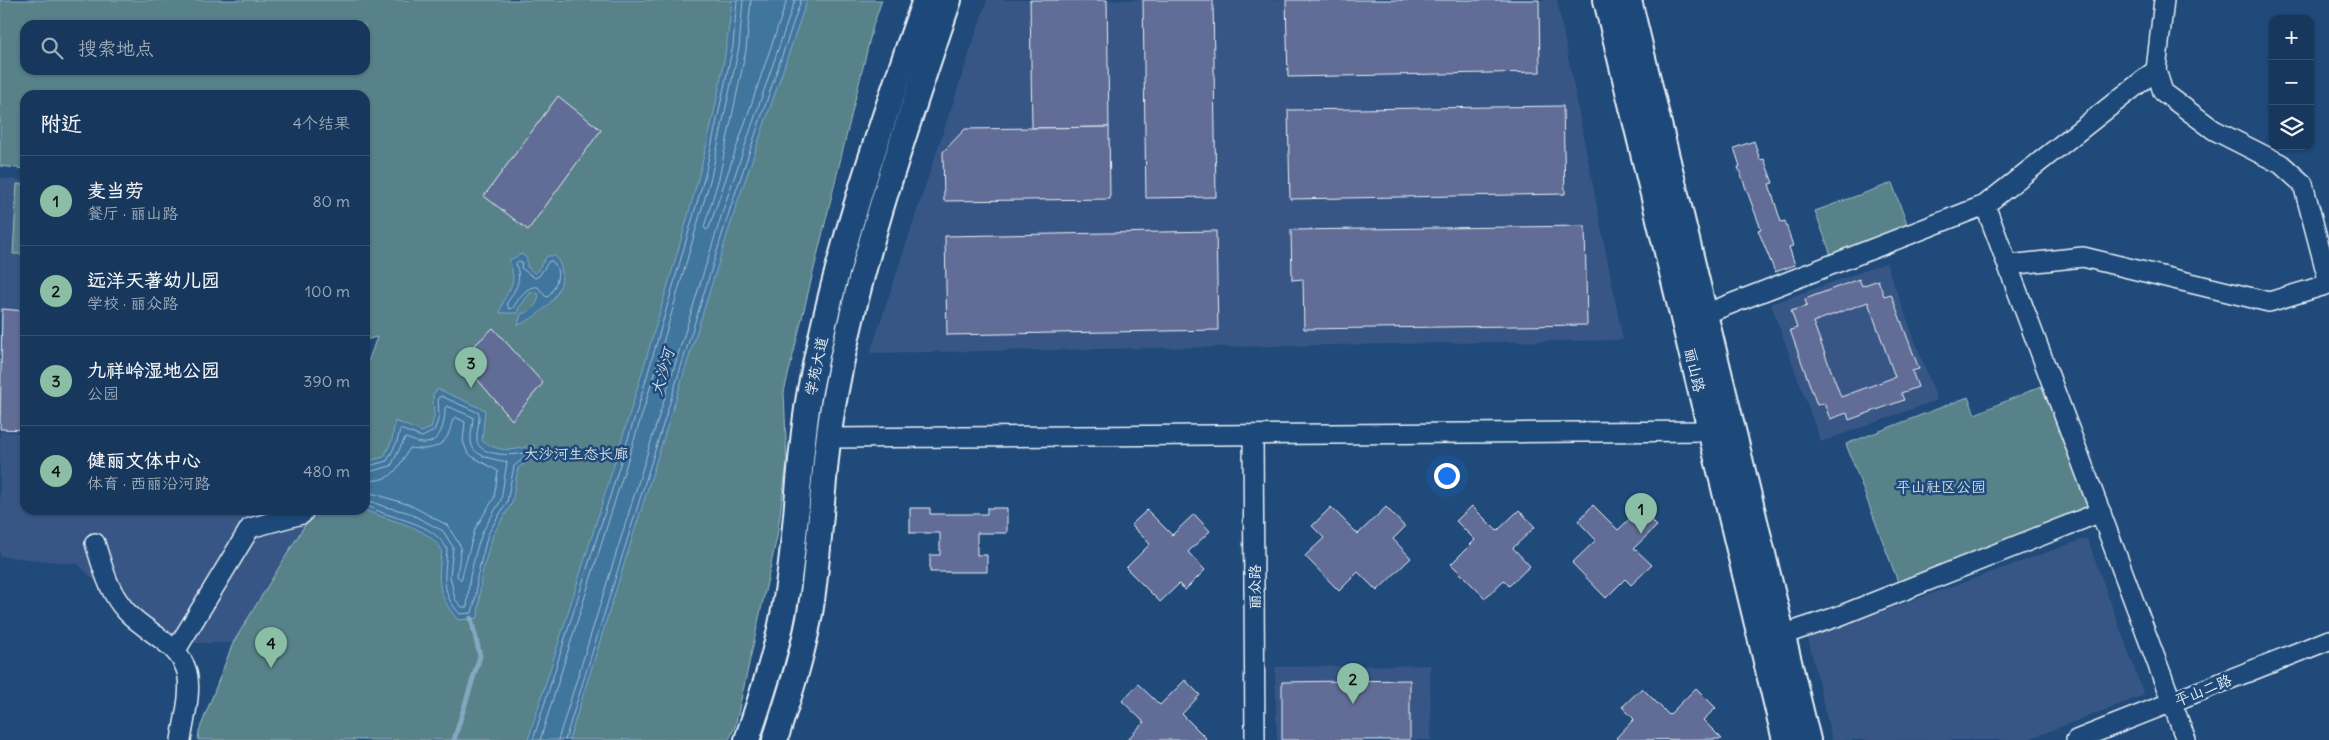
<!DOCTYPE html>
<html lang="zh">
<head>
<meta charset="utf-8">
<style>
  :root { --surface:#17385c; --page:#203f62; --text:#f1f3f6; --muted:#9eacbb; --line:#365272; --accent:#8abfa5 }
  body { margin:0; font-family:Delius,"LXGW WenKai TC",sans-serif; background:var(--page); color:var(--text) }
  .controls { position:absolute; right:15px; top:15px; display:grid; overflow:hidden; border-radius:10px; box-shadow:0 1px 4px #0004 }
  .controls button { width:45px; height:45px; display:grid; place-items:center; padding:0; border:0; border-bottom:1px solid var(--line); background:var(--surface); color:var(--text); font:25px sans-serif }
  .you { position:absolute; left:1446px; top:475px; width:18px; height:18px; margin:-12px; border:4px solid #fff; border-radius:50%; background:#1a73e8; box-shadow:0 0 0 8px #1a73e833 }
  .badge { display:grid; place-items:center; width:32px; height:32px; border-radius:50%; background:var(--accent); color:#111; font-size:16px; font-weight:700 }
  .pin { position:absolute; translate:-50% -41px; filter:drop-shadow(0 1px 2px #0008) }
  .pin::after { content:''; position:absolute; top:26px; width:18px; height:15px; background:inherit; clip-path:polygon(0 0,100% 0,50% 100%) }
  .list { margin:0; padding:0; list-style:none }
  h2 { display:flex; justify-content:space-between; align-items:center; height:65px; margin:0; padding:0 20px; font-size:21px }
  h2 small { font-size:16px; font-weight:400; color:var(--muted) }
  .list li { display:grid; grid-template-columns:32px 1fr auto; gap:15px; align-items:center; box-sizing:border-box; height:90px; padding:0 20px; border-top:1px solid var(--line) }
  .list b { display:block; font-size:19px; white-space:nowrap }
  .list p { margin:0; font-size:16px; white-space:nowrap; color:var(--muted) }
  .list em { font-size:16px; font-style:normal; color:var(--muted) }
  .icon { flex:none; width:28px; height:28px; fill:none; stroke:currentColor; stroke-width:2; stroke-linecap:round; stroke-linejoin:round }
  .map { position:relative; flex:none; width:2329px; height:740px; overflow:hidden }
  .search { position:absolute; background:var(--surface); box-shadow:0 1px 4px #0004; left:20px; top:20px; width:350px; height:55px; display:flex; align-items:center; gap:12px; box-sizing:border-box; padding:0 18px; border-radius:15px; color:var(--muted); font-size:19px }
  .panel { position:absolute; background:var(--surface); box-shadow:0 1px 4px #0004; left:20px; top:90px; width:350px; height:425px; border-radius:15px }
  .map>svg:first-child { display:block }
  .built { fill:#375785 }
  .green { fill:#598289; stroke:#a0bac0; fill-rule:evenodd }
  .water { fill:#41759e; stroke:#84a7c2 }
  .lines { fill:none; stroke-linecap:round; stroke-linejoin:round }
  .shore { stroke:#a5bfd4; stroke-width:1 }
  .stream { stroke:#84a7c2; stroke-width:5 }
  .building { fill:#626d97; stroke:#e8f1f8; fill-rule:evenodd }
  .minor-casing { stroke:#e8f1f8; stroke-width:22 }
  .tertiary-casing { stroke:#e8f1f8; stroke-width:28 }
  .minor { stroke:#1f4a7a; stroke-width:19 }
  .tertiary { stroke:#1f4a7a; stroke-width:24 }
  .labels { text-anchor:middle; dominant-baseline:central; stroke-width:5; stroke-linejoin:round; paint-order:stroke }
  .street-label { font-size:15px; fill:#e8f1f8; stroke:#1f4a7a }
  .park-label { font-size:15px; fill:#d3e0e7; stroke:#1f4a7a }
  .water-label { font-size:16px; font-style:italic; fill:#cfdeea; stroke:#1f4a7a }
</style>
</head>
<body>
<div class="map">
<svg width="2329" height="740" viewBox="0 0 2329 740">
  <rect width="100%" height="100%" fill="#1f4a7a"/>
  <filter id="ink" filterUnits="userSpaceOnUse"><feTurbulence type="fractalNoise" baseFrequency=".02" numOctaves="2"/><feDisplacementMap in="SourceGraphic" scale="10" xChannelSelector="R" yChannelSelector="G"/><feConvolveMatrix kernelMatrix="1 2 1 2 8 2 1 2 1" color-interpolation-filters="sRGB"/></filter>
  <g filter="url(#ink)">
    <g class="built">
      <path d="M987,0h570l66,340 -753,13z"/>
      <path d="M0,178l25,3v247l-25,-2z"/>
      <path d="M1886,263l51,137 -116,42 -50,-138z"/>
      <path d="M0,431l25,2v77h285l3,3 -80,130h-76l-79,-79 -78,-8z"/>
      <path d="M2087,538l57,157 -118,45h-194l-24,-102z"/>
      <path d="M1430,665l1,75h-154l-2,-73z"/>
    </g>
    <g class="green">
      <path d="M0,0h882l-9,26 -89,366 3,70 -10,75 -42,190 -6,13h-531l1,-9 34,-88 81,-133h51v-140l12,-33 -12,3v-245h-340v74l-25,-3zM25,25h340v45h-340z"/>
      <path d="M1892,183l16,44 -77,28 -16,-44z"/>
      <path d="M17,184l8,1v69h-12z"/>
      <path d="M2044,385l48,122 -194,75 -52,-138 122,-47 7,17z"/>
    </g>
    <g class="water">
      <path d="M732,0h75l-71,207 -167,533h-41c45,-144 91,-287 133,-432 30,-101 61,-203 71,-308z"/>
      <path d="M522,254l5,5v8l8,7 12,-18h8c21,27 -10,59 -37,69l3,-11c11,-2 16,-9 18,-19l-5,-4 -4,2 -12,16v4h-18c5,-27 20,-23 9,-53z"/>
      <path d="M438,389l47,21 -3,31c20,12 30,10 52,4l1,12 -17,11 -6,35 -19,32 -5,16 -7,27 -3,40 -20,2c-21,-25 -21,-39 -16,-70 -16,-25 -51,-28 -77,-40v-48l19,-5 8,-17 3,-19 27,11 9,-4 3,-11 -1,-23z"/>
    </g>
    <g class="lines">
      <g class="shore">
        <path d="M751,0l-5,50 -27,128 -15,49 2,3 3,-2 78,-228"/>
        <path d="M519,261l3,1 -1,6 14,10 4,-2 10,-15h3c11,11 4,25 -4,36l-3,-1 -7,-9c-12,-2 -20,13 -25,21l-4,1 -2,-6c10,-16 15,-22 9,-39z"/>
        <path d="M365,467l22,-6 10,-19 3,-13 22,8 12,-6 5,-14 -1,-19 3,-2 38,17c1,9 -3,19 -2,28 2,15 36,15 46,12l3,3 -12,10 -7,36 -19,32 -11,43 -1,19 -4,17 -12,1c-20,-21 -15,-38 -13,-65 -12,-23 -41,-28 -64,-36 -6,-2 -12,-6 -18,-8"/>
        <path d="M365,473l26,-7 14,-28c5,1 10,4 16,5 20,2 24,-20 24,-35l2,-2 26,11c0,8 -3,16 -2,24 1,17 25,18 36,21l-6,38 -18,31 -6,17 -7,28 -3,31h-5l-7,-8 -5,-23 3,-29 -10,-16 -36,-19 -22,-5 -20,-8"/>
        <path d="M365,481c32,-1 30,-11 45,-33 13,2 31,2 38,-13 3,-6 3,-14 7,-18l10,5 -2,19 4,11 6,5 25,14 -4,27 -19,31 -14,51 -4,-4 4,-29 -14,-22 -37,-20 -45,-14"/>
        <path d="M533,740l106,-336 66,-229 28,-129 4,-46"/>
        <path d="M540,740l105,-335 66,-228 28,-130 4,-47"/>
        <path d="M558,740l167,-536 70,-204"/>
        <path d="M565,740l166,-534 70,-206"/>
      </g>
      <path class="stream" d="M454,740l26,-84 -9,-38"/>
    </g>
    <g class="building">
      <path d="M1030,0h77l2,127 -77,1z"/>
      <path d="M1143,0h70l3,197 -70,1z"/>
      <path d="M1286,0h253l1,72 -252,5z"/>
      <path d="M558,96l43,34 -73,100 -44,-34z"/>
      <path d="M1563,106l2,88 -275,5 -2,-89z"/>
      <path d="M1109,127l1,72 -166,2 -1,-49 22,-23z"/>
      <path d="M1754,141l6,19 4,-1 9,24 -4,1 12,38 4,-1 8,25 -4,1 6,18 -20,7 -17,-42 3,-1 -23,-62 2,-1 -6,-18z"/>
      <path d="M1585,226l2,99 -283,4 -1,-50 -11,1 -1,-50z"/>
      <path d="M1216,231l2,99 -271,5 -2,-99z"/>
      <path d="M1859,279l3,7 16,-6 6,16 7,-2 28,75 -7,2 6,16 -17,6 3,7 -55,20 -2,-7 -17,6 -6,-16 -7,2 -27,-75 7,-2 -6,-17 16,-5 -2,-7zM1868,302l27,75 -54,20 -28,-75z"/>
      <path d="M2,309l23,2v119l-25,-1z"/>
      <path d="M493,328l50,55 -31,37 -52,-61z"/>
      <path d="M1593,505l25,25 22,-21 17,17 -23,22 18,17 -21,20 -6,-6 -19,19 -34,-35 24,-23 -18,-19z"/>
      <path d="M1472,506l25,25 22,-21 16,17 -22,21 17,18 -21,20 -5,-6 -19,18 -34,-34 24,-24 -19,-19z"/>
      <path d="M1331,507l27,27 28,-27 19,20 -12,12 18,19 -34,33 -19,-19 -19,19 -34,-35 19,-18 -12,-12z"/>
      <path d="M910,508h20v6h57v-6h20v25h-30v22h10v17h-57v-17h10v-22h-30z"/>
      <path d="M1147,510l25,25 22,-21 16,17 -22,21 17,18 -20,20 -6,-6 -19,18 -34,-34 24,-24 -19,-19z"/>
      <path d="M1185,680l15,15 -18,19 24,24 -2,2h-77l17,-18 -22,-21 16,-17 22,21z"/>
      <path d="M1410,680v60h-128v-58z"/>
      <path d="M1642,688l27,27 27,-27 20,20 -13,12 19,19 -104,1 -2,-2 18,-19 -12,-12z"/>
    </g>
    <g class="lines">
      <defs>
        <g id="minor">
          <path d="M2156,70l7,22 51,38 67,34 22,20 26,99"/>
          <path d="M1985,205l201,535"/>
          <path d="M2008,265l75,-8 186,45 60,-18"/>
          <path d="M1692,319l293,-114 171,-135 8,-70"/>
          <path d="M1253,435l2,305"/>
          <path d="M828,438l882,-7"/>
          <path d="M95,543c8,25 13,48 31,68 19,21 53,32 61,61 5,20 -3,48 -6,68"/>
          <path d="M1782,635l57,-19 262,-104"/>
          <path d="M176,650l74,-122 52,-14 2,-4"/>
          <path d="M2076,740l253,-100"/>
        </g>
        <g id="tertiary">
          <path d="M1606,0l179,740"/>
          <path d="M1629,0l179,740"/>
          <path d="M747,740c16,-48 33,-98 40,-148 11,-67 11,-135 23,-202 25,-134 70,-262 115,-390"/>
          <path d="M775,740c14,-44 29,-88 36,-133 11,-72 11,-146 25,-217 25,-134 70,-262 113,-390"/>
        </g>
      </defs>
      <use href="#minor" class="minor-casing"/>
      <use href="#tertiary" class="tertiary-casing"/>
      <use href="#minor" class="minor"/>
      <use href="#tertiary" class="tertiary"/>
    </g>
  </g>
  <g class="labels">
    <g class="street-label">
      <text transform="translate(816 366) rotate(-78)">学苑大道</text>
      <text transform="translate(1695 370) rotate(77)">丽山路</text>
      <text transform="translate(1254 587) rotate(-90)">丽众路</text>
      <text transform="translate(2203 690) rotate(-22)">平山二路</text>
    </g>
    <g class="park-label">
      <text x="576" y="453">大沙河生态长廊</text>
      <text x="1941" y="486">平山社区公园</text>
    </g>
    <g class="water-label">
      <text transform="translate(662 372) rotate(-74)">大沙河</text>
    </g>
  </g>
</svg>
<div class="controls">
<button>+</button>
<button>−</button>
<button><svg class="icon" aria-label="layers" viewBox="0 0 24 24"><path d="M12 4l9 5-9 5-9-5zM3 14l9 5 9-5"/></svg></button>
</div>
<div class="you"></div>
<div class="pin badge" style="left:1641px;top:534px">1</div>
<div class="pin badge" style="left:1353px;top:704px">2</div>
<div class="pin badge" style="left:471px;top:388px">3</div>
<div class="pin badge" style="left:271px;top:668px">4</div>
<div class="search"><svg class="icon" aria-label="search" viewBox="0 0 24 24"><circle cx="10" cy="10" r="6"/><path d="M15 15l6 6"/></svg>搜索地点</div>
<section class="panel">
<h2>附近<small>4个结果</small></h2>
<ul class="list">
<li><span class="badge">1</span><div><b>麦当劳</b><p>餐厅 · 丽山路</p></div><em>80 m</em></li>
<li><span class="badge">2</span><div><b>远洋天著幼儿园</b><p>学校 · 丽众路</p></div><em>100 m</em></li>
<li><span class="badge">3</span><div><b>九祥岭湿地公园</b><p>公园</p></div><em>390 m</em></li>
<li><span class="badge">4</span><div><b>健丽文体中心</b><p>体育 · 西丽沿河路</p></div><em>480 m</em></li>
</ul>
</section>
</div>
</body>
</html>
